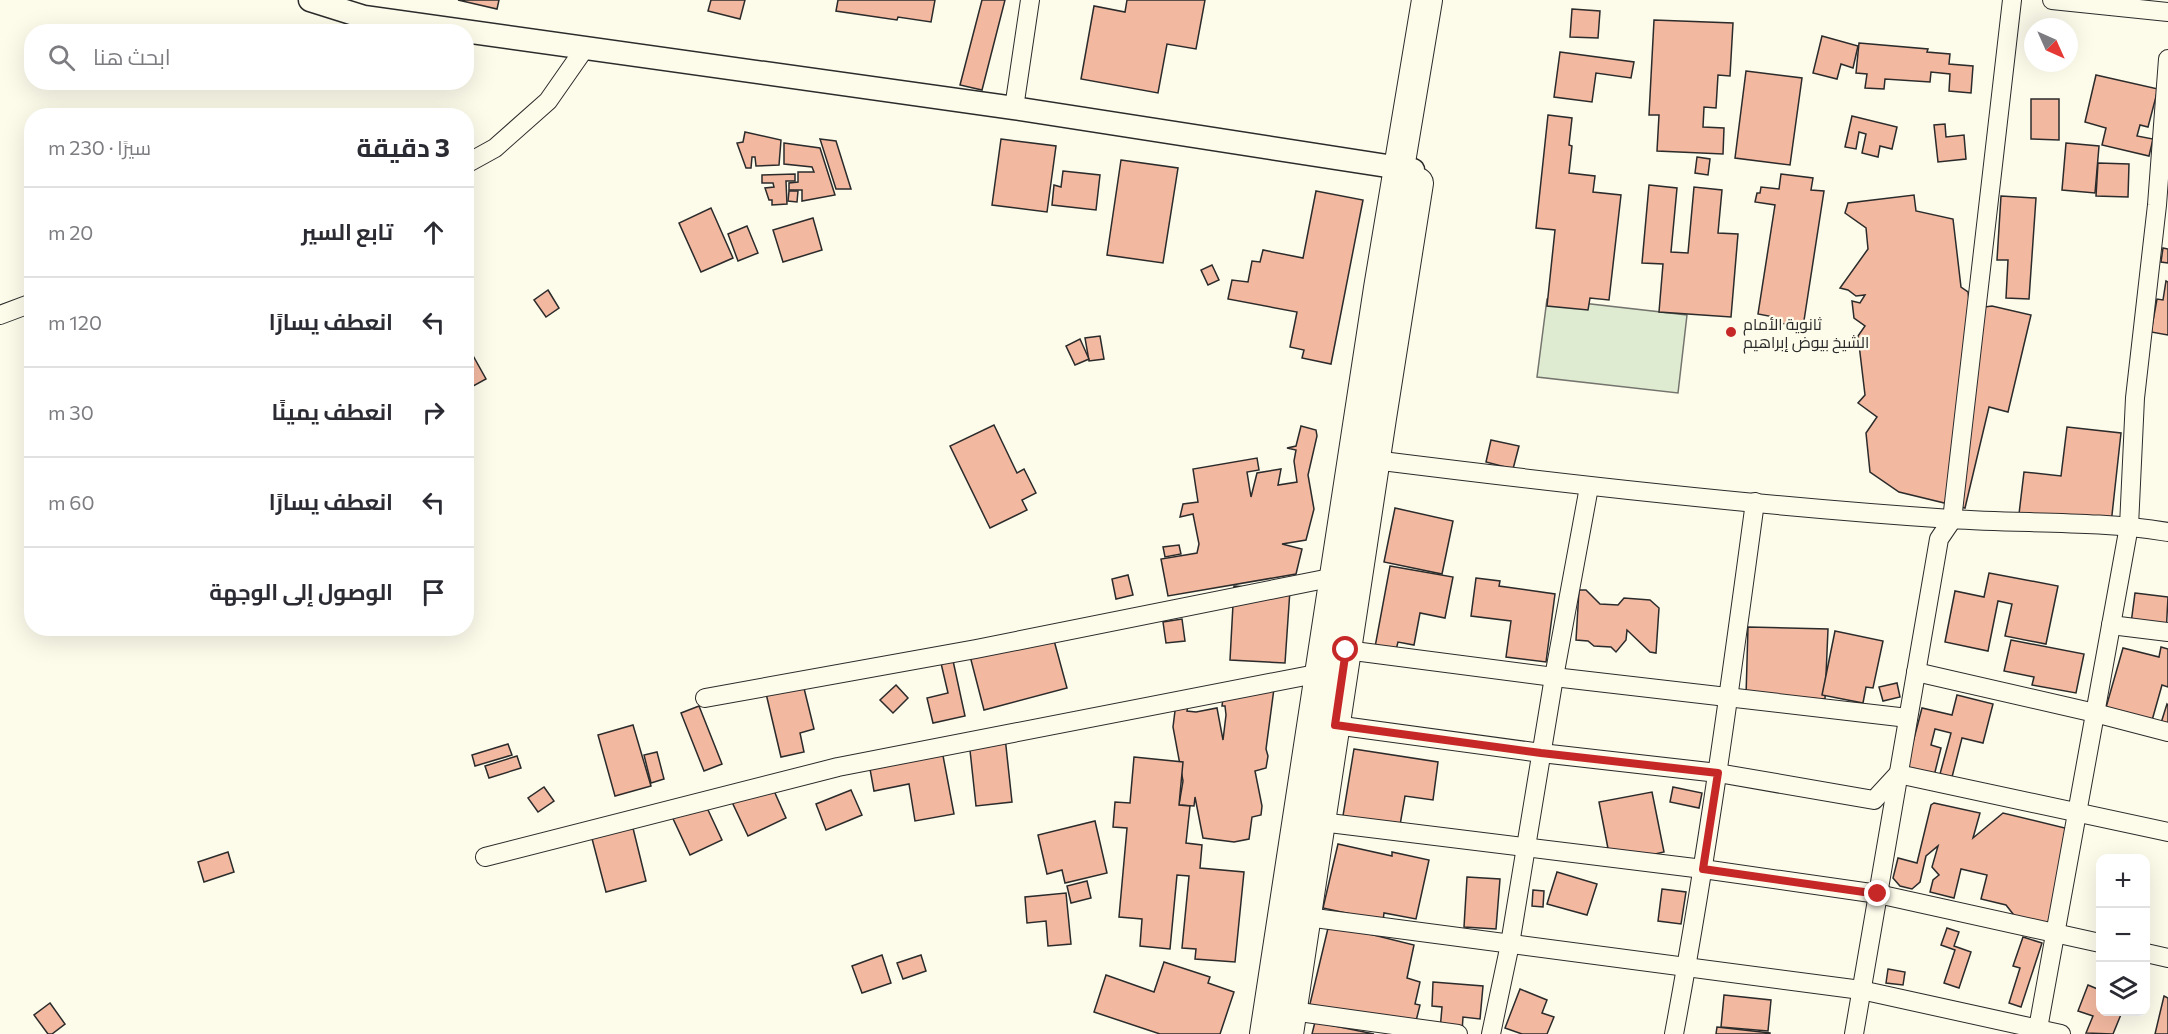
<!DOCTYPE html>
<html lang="ar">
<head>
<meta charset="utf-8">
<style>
  :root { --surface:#fff; --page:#f7f7f7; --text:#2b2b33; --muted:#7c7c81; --line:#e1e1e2 }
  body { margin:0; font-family:Commissioner,Cairo,sans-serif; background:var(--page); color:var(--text); direction:rtl }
  .controls { position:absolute; right:18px; bottom:18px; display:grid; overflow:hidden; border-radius:12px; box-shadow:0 6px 24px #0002 }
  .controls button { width:54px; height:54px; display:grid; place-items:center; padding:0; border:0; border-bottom:2px solid var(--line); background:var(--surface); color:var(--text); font:30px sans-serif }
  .compass { position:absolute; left:2024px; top:18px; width:54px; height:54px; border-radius:50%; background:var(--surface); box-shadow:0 6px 24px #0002; rotate:135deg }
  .stop { position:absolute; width:18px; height:18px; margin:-14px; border:4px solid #c62828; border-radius:50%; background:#fff }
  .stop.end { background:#c62828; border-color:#fff; box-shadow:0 2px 6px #0008 }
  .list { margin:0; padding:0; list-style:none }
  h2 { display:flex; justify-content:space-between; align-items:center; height:78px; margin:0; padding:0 24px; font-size:26px }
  h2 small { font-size:20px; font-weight:400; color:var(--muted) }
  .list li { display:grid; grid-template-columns:39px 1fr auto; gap:18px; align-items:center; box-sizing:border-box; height:90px; padding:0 24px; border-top:2px solid var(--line) }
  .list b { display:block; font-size:22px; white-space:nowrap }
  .list em { font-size:20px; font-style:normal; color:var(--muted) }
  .icon { flex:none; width:33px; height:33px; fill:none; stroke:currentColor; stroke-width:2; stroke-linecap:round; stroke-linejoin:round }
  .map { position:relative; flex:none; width:2168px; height:1034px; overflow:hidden; direction:ltr }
  .search { position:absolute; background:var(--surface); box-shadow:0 6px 24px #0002; left:24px; top:24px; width:450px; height:66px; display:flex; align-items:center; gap:15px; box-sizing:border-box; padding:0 21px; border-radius:24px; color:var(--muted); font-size:22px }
  .panel { position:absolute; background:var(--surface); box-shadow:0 6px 24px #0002; left:24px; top:108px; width:450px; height:528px; border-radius:24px; direction:rtl }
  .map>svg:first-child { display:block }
  .green { fill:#deebd1; stroke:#74746e; stroke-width:1.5 }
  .building { fill:#f2b8a0; stroke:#2b2b2b; stroke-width:1.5 }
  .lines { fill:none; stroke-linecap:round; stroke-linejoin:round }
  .minor-casing { stroke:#2b2b2b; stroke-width:20 }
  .tertiary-casing { stroke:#2b2b2b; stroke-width:25 }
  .primary-casing { stroke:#2b2b2b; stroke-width:32 }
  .minor { stroke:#fdfbea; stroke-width:18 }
  .tertiary { stroke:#fdfbea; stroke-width:22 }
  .primary { stroke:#fdfbea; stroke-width:30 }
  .route { stroke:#c62828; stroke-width:8 }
  .poi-dot { fill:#c62828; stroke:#fdfbea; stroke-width:2 }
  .labels { text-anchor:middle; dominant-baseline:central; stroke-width:4.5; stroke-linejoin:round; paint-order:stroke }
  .poi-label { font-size:16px; fill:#2b2b2b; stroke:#fdfbea; text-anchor:start }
</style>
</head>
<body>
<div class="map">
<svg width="2168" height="1034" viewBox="0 0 2168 1034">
  <rect width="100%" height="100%" fill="#fdfbea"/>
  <path class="green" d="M1547,299l140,16 -9,78 -141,-16z"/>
  <g class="building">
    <path d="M458,0h41l-2,9z"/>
    <path d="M711,0h34l-5,19 -32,-8z"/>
    <path d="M838,0h97l-4,22 -33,-5 -1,3 -61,-9z"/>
    <path d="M982,0h23l-23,90 -22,-5z"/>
    <path d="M1127,0h78l-9,49 -29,-5 -9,49 -77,-14 13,-73 31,6z"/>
    <path d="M1572,9l28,2 -2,27 -28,-1z"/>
    <path d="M1654,20l79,3 -3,53 -12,-1 -2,33 -12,-1 -1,20 21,1 -1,26 -66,-3 2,-36h-10z"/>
    <path d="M1822,36l36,10 -5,22 -12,-4 -4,15 -24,-6z"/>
    <path d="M1859,43l69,6 -1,3 23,2 -1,10 24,2 -2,27 -22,-2 1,-17 -19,-2 -1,10 -45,-3 -1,10 -19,-1 2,-14 -11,-1z"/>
    <path d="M1560,52l74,10 -3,16 -35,-5 -4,29 -38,-5z"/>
    <path d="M1746,71l56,7 -12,87 -55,-7z"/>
    <path d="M2096,75l62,14 -10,38 -8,-2 -3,11 16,3 -4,17 -47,-11 4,-17 -21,-6z"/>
    <path d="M2031,99h28v41l-28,-1z"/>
    <path d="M1548,115l24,3 -3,27 3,1 -3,27 26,3 -2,16 28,3 -12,105 -19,-2 -2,12 -41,-4 8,-76 -19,-2z"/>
    <path d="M1852,116l45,11 -5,22 -12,-3 -2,11 -16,-4 4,-19 -7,-2 -3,17 -11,-2z"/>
    <path d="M1945,124l1,13 18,-2 2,24 -28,3 -4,-37z"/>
    <path d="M745,132l36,8 -2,25 -23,1 -1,-9h-3l-1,11h-5l-9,-25 6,-1z"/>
    <path d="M820,139l16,2 15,48h-15z"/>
    <path d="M1001,139l55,7 -9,66 -55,-7z"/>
    <path d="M784,143l36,5 15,47 -33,6v-11h-13v-7l9,-1v-10h16l-2,-5 -28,-3z"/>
    <path d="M2066,143l33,3 -4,47 -33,-3z"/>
    <path d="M1697,157l13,2 -2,16 -13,-2z"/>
    <path d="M1121,160l57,8 -15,95 -56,-8z"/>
    <path d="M2098,163l31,1 -1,33 -32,-1z"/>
    <path d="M1063,171l37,4 -4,35 -44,-5 2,-20 7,2z"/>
    <path d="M795,174v7h-9l1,23 -15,1v-5h-3l-4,-12 9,-1 -1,-4h-11v-8z"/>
    <path d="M1781,174l32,4 -2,12 13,1 -21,136 -30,-5 1,-5 -16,-3 17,-109 -20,-3 2,-9h3l1,-6 18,2z"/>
    <path d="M1649,185l28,3 -6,64 17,1 6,-66 28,3 -4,43 20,1 -7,83 -72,-5 4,-48 -21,-1z"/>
    <path d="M789,191h9l-1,11 -9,-1z"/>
    <path d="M1316,191l47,9 -32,164 -29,-6 2,-8 -14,-3 7,-35 -69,-13 4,-19 16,2 4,-21 8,1 3,-12 40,8z"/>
    <path d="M1914,195l2,16 37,8 8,68 7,5 2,17 22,-3 39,9 -23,97 -19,-5 -24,101 -66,-16 -29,-20 -4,-39 11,-16 -19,-14 7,-8 -7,-59 7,-10 -11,-8 -2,-17 8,2 5,-8 -9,1 -8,-6 -8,-2 28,-39 -2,-21 -21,-15 3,-10z"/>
    <path d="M2001,196l35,2 -7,101 -23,-1 2,-38h-11z"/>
    <path d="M711,208l22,50 -32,14 -22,-49z"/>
    <path d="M813,218l9,32 -39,12 -10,-32z"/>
    <path d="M747,226l11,27 -20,8 -10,-27z"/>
    <path d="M2163,248l5,1v14l-7,-1z"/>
    <path d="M1212,265l7,15 -11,5 -7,-15z"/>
    <path d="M2166,281l2,1v53l-17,-3 6,-33 6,1z"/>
    <path d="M548,290l11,18 -13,9 -12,-17z"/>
    <path d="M1100,336l4,23 -15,2 -4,-23z"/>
    <path d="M1080,339l9,20 -14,6 -9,-19z"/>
    <path d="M466,343l20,36 -20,11z"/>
    <path d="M994,425l23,48 7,-4 12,24 -14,7 5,10 -37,18 -40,-82z"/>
    <path d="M1301,426l15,4 1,6 -9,39 6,34 -8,31 -24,4 20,5 -6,25 -128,22 -7,-37 36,-6 2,-9 -6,-30 -13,3 3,-13 15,-2 -5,-33 64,-11 2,12 -12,2 4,25 6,-24 24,-4 -3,16 19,-3 -3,-21 2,-11 -9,-2 9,-2z"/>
    <path d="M2067,427l54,6 -10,91 -92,-10 5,-42 37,4z"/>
    <path d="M1491,440l28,6 -6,23 -27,-7z"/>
    <path d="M1395,508l58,13 -11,53 -58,-12z"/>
    <path d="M1179,545l2,9 -16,3 -2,-10z"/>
    <path d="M1390,566l63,11 -8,41 -25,-5 -6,32 -16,-3 -2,8 -21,-3z"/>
    <path d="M1989,573l69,13 -12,58 -41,-8 7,-32 -14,-3 -10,50 -43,-9 10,-51 29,6z"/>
    <path d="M1128,575l5,20 -17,4 -4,-20z"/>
    <path d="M1476,578l24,3 -1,5 56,8 -9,68 -40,-5 5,-36 -40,-5z"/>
    <path d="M1234,586l56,4 -5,73 -55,-3z"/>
    <path d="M1579,590h7l14,14 18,1 6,-7 26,2 9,8 -3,45 -6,-1 -23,-22 -1,10 -10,12 -5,-5 -17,-1 -6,-5 -12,-1z"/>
    <path d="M2135,593l33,4 -2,38 -36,-4z"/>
    <path d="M1182,619l3,22 -19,2 -3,-21z"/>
    <path d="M1748,627l80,2 -3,70 -79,-3z"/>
    <path d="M1835,631l48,10 -10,47 -7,-1 -3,16 -41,-8z"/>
    <path d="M1052,633l15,55 -83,22 -14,-54z"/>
    <path d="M2011,640l73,14 -8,39 -44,-8 2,-8 -30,-6z"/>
    <path d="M2161,647l7,2v38l-6,-2 -11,39 -46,-13 18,-63 36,9z"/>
    <path d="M952,656l13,60 -32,7 -6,-25 21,-5 -8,-34z"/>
    <path d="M801,676l13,53 -14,4 4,19 -23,5 -17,-72z"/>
    <path d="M1275,681l-9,68 2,7 -2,12 -11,3 7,35 -1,9 -9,2 -3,22 -15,3 -31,-4 -8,-41 -1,9 -15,-1 4,-24 -10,-54 3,-24 13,-3 -2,11 9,1 21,-4 6,32 3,-25 -1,-9h-3l2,-15z"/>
    <path d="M1897,683l3,14 -17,4 -4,-14z"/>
    <path d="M896,685l12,13 -15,15 -13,-13z"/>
    <path d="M1957,695l36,9 -10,39 -21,-5 -10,39 -12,-3 11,-41 -16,-4 -4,16 10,3 -7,28 -28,-7 16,-61 30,7z"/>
    <path d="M2167,704l1,1v20l-7,-2z"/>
    <path d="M699,706l23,58 -18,7 -23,-58z"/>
    <path d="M633,725l18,61 -36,10 -17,-61z"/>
    <path d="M1005,737l7,65 -36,4 -7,-65z"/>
    <path d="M508,744l4,11 -37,11 -3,-11z"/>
    <path d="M941,745l13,69 -39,7 -6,-37 -35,7 -6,-33z"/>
    <path d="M1354,749l84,13 -5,38 -28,-4 -6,35 -57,-9z"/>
    <path d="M657,752l7,27 -13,4 -7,-28z"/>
    <path d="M517,756l4,12 -32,10 -4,-12z"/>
    <path d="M1134,757l49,5 -4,43 11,1 -4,37 16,2 -2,23 44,4 -9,90 -40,-3 1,-10 -14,-1 7,-72 -12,-1 -7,74 -30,-3 2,-27 -23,-2 8,-89 -14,-1 2,-25 15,1z"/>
    <path d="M771,784l15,34 -38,18 -16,-34z"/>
    <path d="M544,787l10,14 -16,11 -10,-14z"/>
    <path d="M1673,787l29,6 -3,15 -29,-6z"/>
    <path d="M851,790l11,25 -36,15 -10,-26z"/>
    <path d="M1652,792l12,60 -53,12 -12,-62z"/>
    <path d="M701,795l21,45 -32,15 -21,-45z"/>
    <path d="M1934,803l46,10 -7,25 30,-25 66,16 -21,97 -31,-7 -11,-14 -25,-6 6,-24 -26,-6 -7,29 -24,-6 3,-12 6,-5 -7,-8 6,-21 -12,10 -6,26 -8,7 -12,-3 -7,-8 5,-20 19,5 14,-58z"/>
    <path d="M631,820l15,61 -40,11 -16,-61z"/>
    <path d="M1095,821l12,52 -42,10 -3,-13 -15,4 -9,-39z"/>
    <path d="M1338,844l54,12v-4l37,8 -13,59 -32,-6 -1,8 -60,-13z"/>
    <path d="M228,852l6,20 -30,10 -6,-20z"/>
    <path d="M1557,872l40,12 -10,31 -40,-11z"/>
    <path d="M1467,877l33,2 -4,50 -32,-2z"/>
    <path d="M1087,881l4,17 -20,5 -4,-17z"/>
    <path d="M1662,889l24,3 -5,32 -23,-3z"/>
    <path d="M1533,890l11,1 -1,16 -11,-1z"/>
    <path d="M1066,893l5,51 -23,2 -2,-25 -19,2 -2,-26z"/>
    <path d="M1329,924l85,21 -7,33 13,4 -5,22 5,1 -7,28 -104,-25z"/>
    <path d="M1947,928l12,4 -5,14 17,6 -12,36 -15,-5 11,-33 -14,-5z"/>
    <path d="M2023,937l19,6 -21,64 -12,-4 11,-35 -7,-2z"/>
    <path d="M882,955l9,28 -29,10 -10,-27z"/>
    <path d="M921,955l5,16 -23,8 -6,-16z"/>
    <path d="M1164,962l46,15 -2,6 26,9 -14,42h-60l-66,-22 12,-37 48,17z"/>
    <path d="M1888,969l17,3 -2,13 -17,-2z"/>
    <path d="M1433,982l50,4 -3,33 -17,-2 -1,15 -22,-2 2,-23 -10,-1z"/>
    <path d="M2088,985l12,5v-2v24h22l-9,22 -27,-1 7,-17 -15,-5z"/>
    <path d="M1520,989l27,11 -5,13 12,4 -7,17h-25l-17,-6z"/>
    <path d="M1724,995l47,5 -3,31 -47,-4z"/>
    <path d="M2164,996l4,2v36h-13z"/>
    <path d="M50,1003l15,21 -13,10h-4l-14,-19z"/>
    <path d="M1315,1022l59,12h-62z"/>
    <path d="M1717,1027l53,6v1h-54z"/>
  </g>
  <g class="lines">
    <defs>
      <g id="minor">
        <path d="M2052,0l116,12"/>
        <path d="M1014,108l16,-108"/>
        <path d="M466,164l29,-16 53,-47 37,-53"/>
        <path d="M0,315l32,-12"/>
        <path d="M1374,460c192,24 384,46 577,59 73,5 145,1 217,13"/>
        <path d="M2111,625l57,7"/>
        <path d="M1346,650l208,27 354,41"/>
        <path d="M1916,672l179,41 73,19"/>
        <path d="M705,698l271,-49 359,-72"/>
        <path d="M1335,725l206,28 177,20 156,27 24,-26 270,58"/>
        <path d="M1321,822l382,47 175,25 222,49"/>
        <path d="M485,857l353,-90 483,-94"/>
        <path d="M1307,917l554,73 200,44"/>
        <path d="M2146,953l22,5"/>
        <path d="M1292,1011l166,23"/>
        <path d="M1491,1034l19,-90 44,-267 35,-190"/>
        <path d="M1674,1034c33,-176 57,-354 81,-532"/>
        <path d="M1854,1034l85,-495 13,-19 60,-520"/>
        <path d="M2037,1034l92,-508 6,-128 22,-193 11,-146"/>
      </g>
      <path id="tertiary" d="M310,0l54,17 650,91 399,62"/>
      <g id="primary">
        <path d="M1265,1034l114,-746 48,-288"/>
        <path d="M1288,1034l93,-616 37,-235"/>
      </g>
    </defs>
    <use href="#minor" class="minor-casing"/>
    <use href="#tertiary" class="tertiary-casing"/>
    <use href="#primary" class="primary-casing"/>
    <use href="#minor" class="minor"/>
    <use href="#tertiary" class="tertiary"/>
    <use href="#primary" class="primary"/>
  </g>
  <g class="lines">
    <path class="route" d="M1346,650l-11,75 206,28 177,20 -15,96 175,25"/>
  </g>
  <circle class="poi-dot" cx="1731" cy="332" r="6"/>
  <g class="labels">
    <g class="poi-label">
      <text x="1743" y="323">ثانوية الأمام<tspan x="1743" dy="18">الشيخ بيوض إبراهيم</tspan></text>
    </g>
  </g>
</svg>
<div class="controls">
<button>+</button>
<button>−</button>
<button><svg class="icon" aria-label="layers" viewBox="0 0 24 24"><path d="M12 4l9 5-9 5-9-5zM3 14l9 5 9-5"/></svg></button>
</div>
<svg class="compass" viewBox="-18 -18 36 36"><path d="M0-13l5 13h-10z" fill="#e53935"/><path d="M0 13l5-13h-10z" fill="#7c7c81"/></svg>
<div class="stop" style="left:1346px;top:650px"></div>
<div class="stop end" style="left:1878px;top:894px"></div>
<div class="search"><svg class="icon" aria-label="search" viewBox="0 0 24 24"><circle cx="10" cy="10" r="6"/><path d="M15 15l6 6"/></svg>ابحث هنا</div>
<section class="panel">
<h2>3 دقيقة<small>سيرًا · 230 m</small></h2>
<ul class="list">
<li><svg class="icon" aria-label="ahead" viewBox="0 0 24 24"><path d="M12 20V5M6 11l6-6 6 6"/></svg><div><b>تابع السير</b></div><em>20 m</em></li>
<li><svg class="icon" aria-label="left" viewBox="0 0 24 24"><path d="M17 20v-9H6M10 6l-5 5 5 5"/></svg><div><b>انعطف يسارًا</b></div><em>120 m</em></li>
<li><svg class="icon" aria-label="right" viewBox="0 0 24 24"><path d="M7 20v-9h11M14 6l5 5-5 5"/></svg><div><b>انعطف يمينًا</b></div><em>30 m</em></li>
<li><svg class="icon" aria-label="left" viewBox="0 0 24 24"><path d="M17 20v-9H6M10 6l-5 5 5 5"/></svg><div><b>انعطف يسارًا</b></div><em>60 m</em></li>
<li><svg class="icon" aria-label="arrive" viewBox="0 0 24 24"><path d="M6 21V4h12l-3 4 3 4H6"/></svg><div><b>الوصول إلى الوجهة</b></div></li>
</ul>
</section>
</div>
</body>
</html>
